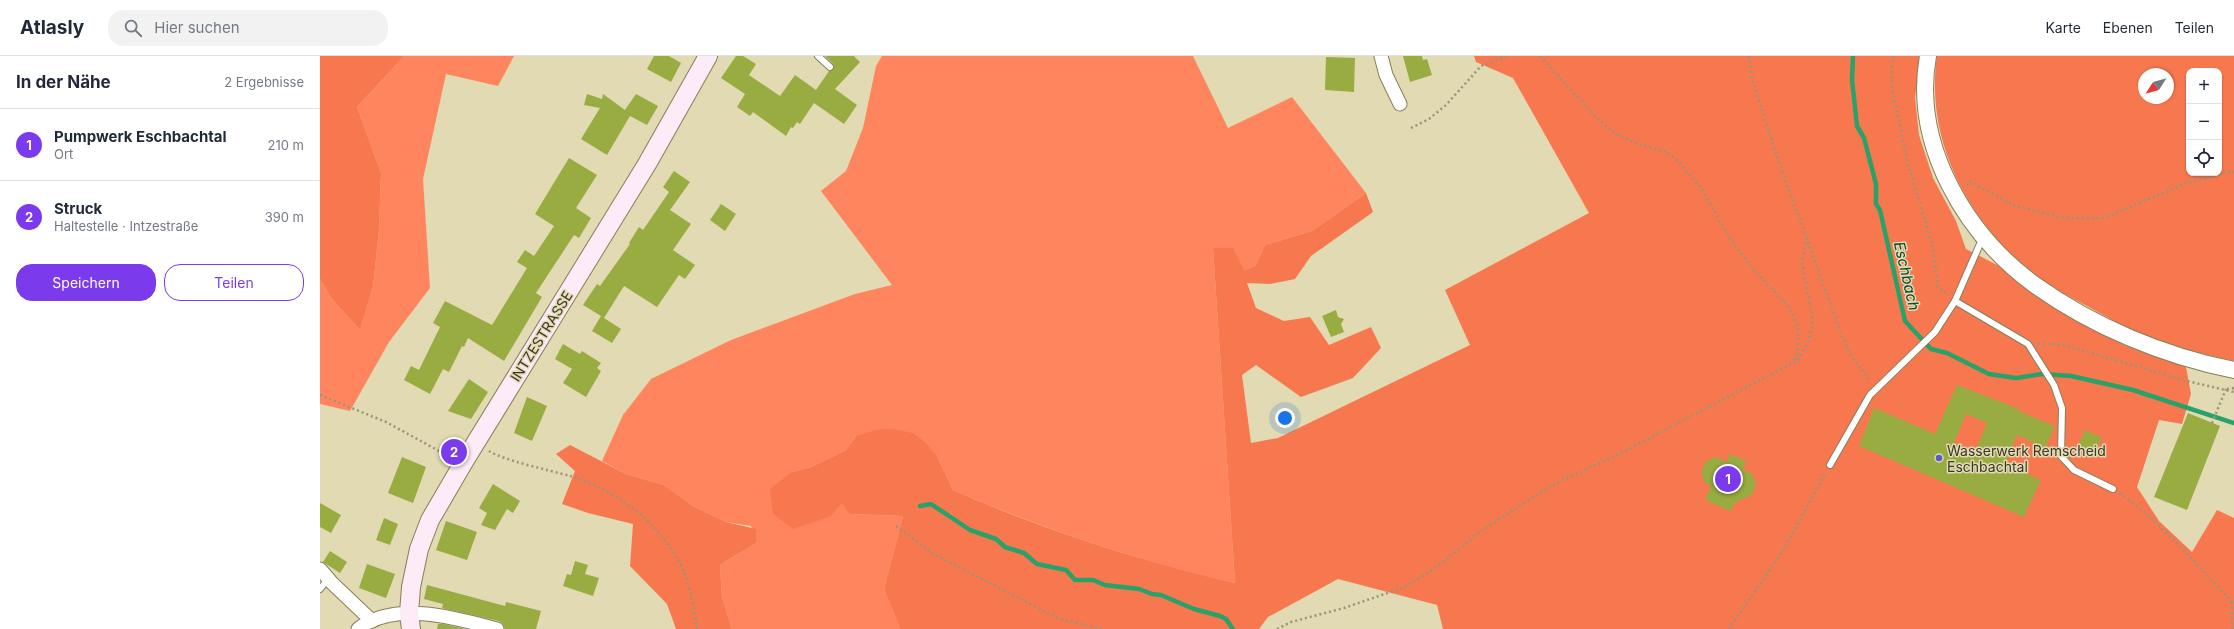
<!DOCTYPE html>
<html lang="de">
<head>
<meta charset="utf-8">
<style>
  :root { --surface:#fff; --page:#f2f2f3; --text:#1f2937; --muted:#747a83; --line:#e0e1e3; --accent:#7c3aed }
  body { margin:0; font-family:Inter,sans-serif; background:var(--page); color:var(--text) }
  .controls { position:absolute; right:12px; top:12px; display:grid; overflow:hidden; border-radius:8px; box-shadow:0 1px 3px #0004 }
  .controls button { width:36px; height:36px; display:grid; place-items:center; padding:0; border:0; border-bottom:1px solid var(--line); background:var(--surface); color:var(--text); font:20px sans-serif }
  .compass { position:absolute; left:1818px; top:12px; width:36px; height:36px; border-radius:50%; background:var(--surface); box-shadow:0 1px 3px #0004; rotate:234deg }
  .you { position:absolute; left:965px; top:362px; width:14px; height:14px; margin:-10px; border:3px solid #fff; border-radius:50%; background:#1a73e8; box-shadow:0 0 0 6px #1a73e833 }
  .badge { display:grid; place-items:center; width:26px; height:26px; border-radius:50%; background:var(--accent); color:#fff; font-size:13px; font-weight:700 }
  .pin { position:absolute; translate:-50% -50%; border:2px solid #fff; box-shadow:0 1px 4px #0006 }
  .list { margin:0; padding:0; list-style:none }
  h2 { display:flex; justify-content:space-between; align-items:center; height:52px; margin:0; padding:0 16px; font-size:17px }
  h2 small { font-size:13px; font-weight:400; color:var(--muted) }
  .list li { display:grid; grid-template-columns:26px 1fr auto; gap:12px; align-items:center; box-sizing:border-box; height:72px; padding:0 16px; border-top:1px solid var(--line) }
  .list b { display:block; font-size:15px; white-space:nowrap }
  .list p { margin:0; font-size:13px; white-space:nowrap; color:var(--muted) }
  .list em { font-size:13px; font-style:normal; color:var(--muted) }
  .actions { display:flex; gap:8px; padding:12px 16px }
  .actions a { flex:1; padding:9px 0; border:1px solid var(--accent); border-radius:16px; text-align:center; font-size:14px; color:var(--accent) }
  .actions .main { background:var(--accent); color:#fff }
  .icon { flex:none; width:22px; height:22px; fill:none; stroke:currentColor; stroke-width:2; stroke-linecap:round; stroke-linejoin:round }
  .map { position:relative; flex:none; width:1914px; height:573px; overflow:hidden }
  header { display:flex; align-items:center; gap:24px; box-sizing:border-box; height:56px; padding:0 20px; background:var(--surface); border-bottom:1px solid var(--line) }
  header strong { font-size:19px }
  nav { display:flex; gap:22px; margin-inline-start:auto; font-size:14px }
  .search { width:280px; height:36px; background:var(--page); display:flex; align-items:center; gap:10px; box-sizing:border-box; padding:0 14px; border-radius:16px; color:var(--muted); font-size:15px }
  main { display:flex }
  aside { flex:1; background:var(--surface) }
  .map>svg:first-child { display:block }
  .green { fill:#fe855e }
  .forest { fill:#f7784e; fill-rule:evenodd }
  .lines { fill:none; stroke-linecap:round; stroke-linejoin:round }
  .stream { stroke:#28a16a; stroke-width:4.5 }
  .building { fill:#99ac42; fill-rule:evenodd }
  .service-casing { stroke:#867f5a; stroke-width:8 }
  .minor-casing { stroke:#867f5a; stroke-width:15 }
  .tertiary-casing { stroke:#867f5a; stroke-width:18 }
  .secondary-casing { stroke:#867f5a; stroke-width:20 }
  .path { stroke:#9a9477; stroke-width:2.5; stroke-dasharray:2 3; stroke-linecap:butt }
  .service { stroke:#fff; stroke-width:6 }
  .minor { stroke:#fff; stroke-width:13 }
  .tertiary { stroke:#fff; stroke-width:16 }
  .secondary { stroke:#feebf8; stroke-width:18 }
  .poi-dot { fill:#5959d1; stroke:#e1dab2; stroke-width:1.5 }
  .labels { text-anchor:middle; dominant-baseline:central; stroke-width:3; stroke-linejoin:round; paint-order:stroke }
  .street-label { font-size:14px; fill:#3b3728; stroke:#e1dab2 }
  .poi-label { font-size:14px; fill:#3b3728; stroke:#e1dab2; text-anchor:start }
  .water-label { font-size:15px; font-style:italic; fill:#06482c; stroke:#e1dab2 }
</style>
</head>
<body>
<header>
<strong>Atlasly</strong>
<div class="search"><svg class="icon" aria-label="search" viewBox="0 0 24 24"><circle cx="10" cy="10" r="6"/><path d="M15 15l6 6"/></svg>Hier suchen</div>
<nav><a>Karte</a><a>Ebenen</a><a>Teilen</a></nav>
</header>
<main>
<aside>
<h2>In der Nähe<small>2 Ergebnisse</small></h2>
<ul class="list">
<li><span class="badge">1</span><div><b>Pumpwerk Eschbachtal</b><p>Ort</p></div><em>210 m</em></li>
<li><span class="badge">2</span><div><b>Struck</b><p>Haltestelle · Intzestraße</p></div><em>390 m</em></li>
</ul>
<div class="actions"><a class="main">Speichern</a><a>Teilen</a></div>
</aside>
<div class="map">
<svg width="1914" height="573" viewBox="0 0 1914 573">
  <rect width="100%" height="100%" fill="#e1dab2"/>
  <g class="green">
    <path d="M84,0h110l-16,30 -52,-12 -23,105 7,109 -41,54 -39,69 -30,-7v-125l12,20 28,31 13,-43 6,-57 2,-57 -24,-66z"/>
    <path d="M562,0h311l35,72 64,-31 74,96 -54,38 -47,14 -10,21 -11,4 -31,-22 22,335c-99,-23 -189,-53 -282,-93l-16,-34 -81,-20 -10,14 -35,17 -19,5 51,31 6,11 54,2 -19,73 16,40h-168l-10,-32 -2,-32 36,-22 -5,-17 -25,-4 -33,-16 -29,-21 -38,-11 -24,-13 21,-46 28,-36 80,-39 124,-46 37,-9 -71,-94 25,-20 17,-43 13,-62z"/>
  </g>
  <g class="forest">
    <path d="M0,0h84l-47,51 24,66 -2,57 -6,57 -13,43 -28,-31 -12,-20z"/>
    <path d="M1154,0h446l-5,42 4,37 14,43 23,43 10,28 35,18 35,28 88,50 62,22 5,27 -9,30 -23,-4 -22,67 22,34 33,31 25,-42 17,8v111h-791l-6,-24 -99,-26 -70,38 -9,12h-359l-16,-40 19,-73 -54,-2 -7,-11 -11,13 -38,13 -20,-15 -3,-25 22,-17 19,-5 35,-17 10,-14 20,-6 17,-1 20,4 12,9 12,14 16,34c94,41 182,69 282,93l-22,-335h20l11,22 11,-4 10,-21 47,-14 54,-38 7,19 -62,44 -16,23 -25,5 -23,-1 9,25 28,13 26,-4 19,28 42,-18 10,21 -28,30 -52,19 -45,-32 -14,10 9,68 27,-5 192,-93 -25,-55 144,-77 -76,-135 -37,-16z"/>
    <path d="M1617,0h297v305c-34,-8 -70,-16 -102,-31 -15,-7 -30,-16 -45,-24 -15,-8 -31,-16 -45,-26 -70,-51 -118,-136 -105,-224zM1869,15h30v102h-30zM1824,18h24v24h-24z"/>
    <path d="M250,389l56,29 38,11 29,21 33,16 30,7v14l-36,22 2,32 10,32h-56l-9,-25 -37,-38 3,-42 -45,-11 -26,-9 13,-33 -19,-17z"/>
  </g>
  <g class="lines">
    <g class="stream">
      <path d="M1533,0l-1,24 5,46 7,12 12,46v20l4,6 25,111 26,28 16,4 42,21 27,4 26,-4 29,2 62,14 101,33"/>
      <path d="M600,450l11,-2 39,26 26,9 9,8 19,6 13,11 29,6 9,10h18l12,5 34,4 13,5 9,1 33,14 26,7 6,3 7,10"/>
    </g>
  </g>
  <g class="building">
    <path d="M334,0h15l12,7 -10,19 -24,-13z"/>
    <path d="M416,0h7l13,8 -7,11 31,21 15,-21 21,15 13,-19 5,-3 -1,-4 -8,-8h29l6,6 -25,27 22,16 -13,19 -30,-21 -14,21 -3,-2 -4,6 -2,-1 -5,9 -33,-24 -3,4 -13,-9 8,-13 -24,-16z"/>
    <path d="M1083,0h19l1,4 4,-1 5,16 -22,7z"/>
    <path d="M1006,1l29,1 -1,34 -29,-2z"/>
    <path d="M267,38l15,5 1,-5 22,16 11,-16 22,12 -11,19 -17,-9 -23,39 -26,-16 19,-31 -16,-3z"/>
    <path d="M249,102l28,17 -21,33 15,10 -12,20 -5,-3 -38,58 6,4 -38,64 -36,-23 -4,9 -2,-1 -13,26 -6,-3 -13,25 -26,-14 7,-14 8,4 21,-43 -7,-4 12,-22 47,24 35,-57 -10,-6 8,-12 9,6 20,-30 -19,-12z"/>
    <path d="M354,115l16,11 -20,28 21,14 -18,26 22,15 -10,14 -6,-4 -22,32 -33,-21 -20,32 17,11 -9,14 -20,-12 9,-15 -18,-11 14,-21 3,2 30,-42 -1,-1 10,-16 4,3 26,-38 -6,-5z"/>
    <path d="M401,148l15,10 -11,17 -15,-11z"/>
    <path d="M1016,254l2,7 6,2 -3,5 3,8 -13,5 -9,-21z"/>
    <path d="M243,288l17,10 2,-3 19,12 -4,5 4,3 -15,26 -23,-14 9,-14 -17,-10z"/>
    <path d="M149,323l19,13 -17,27 -23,-8z"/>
    <path d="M1637,329l62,24 -1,2 37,15 -10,22 -28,-13 -12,30 36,15 -17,37 -165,-71 15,-38 61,26zM1646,358l21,9 -12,29 -21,-9z"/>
    <path d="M207,341l20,9 -15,35 -18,-8z"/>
    <path d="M1868,357l32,13 -33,84 -33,-13z"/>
    <path d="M1765,374l17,8 -7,15 -17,-7z"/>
    <path d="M1410,398l16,7 -3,8 9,5 4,10 -4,11 -18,8 -3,8 -26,-11 6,-14 -6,-3 -4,-10 4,-11 11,-5 11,5z"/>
    <path d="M82,401l24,10 -13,36 -25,-10z"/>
    <path d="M173,428l27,17 -7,12 -6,-4 -12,21 -14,-5 6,-12 -8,-5z"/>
    <path d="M0,447l21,12 -10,18 -11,-6z"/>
    <path d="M64,462l14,6 -8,21 -14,-5z"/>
    <path d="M126,465l31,11 -10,28 -31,-10z"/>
    <path d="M10,495l17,11 -7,11 -17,-11z"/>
    <path d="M255,505l13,4 -3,9 14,4 -6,18 -30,-10 4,-12 4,1z"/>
    <path d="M47,508l28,10 -9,24 -27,-10z"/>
    <path d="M107,529l78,21 1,-4 35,9 -5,18h-31l-2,-5 -4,-3 -57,-13 1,-4 -19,-5z"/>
    <path d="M118,568h5l22,5h-28z"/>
  </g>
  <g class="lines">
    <defs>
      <g id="service">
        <path d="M498,0l12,11"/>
        <path d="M1635,245l73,43 26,41 8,23 -1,48 13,14 39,19"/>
        <path d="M1510,409l40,-70 65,-63 20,-31 28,-64"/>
        <path d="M0,533l8,-10"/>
      </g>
      <g id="minor">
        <path d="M1061,0l5,19 14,29"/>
        <path d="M0,513l12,14 40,38"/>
        <path d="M38,573c37,-29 98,-11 139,0"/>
      </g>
      <path id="tertiary" d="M1608,0c-16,88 37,178 107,229 59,42 129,71 199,85"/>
      <path id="secondary" d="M91,573l-2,-16 2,-26 8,-38 11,-29 35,-60 182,-296 61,-108"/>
    </defs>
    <use href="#service" class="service-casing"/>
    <use href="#minor" class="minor-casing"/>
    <use href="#tertiary" class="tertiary-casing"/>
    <use href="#secondary" class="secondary-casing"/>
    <g class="path">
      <path d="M1220,0l54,59 20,18 27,12 24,6 13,10 23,27 30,52 22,29 36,38 9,21v17l-3,17"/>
      <path d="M1429,0l3,22 23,73 67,185 9,19 20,27"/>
      <path d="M1574,0l-3,15 2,22 15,71 24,79 6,44 11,8"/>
      <path d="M1091,72l18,-9 17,-14 35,-39 26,-10"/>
      <path d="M1647,129l2,-4 46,25 50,12h39l78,-33 45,-13h7"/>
      <path d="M1718,288h22l127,37 47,11"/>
      <path d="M1907,333l7,-1"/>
      <path d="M0,339l66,27 64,35"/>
      <path d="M1892,367l14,-34"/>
      <path d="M169,395c16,10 60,19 81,25 47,14 89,47 112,91 9,19 12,42 15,62"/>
      <path d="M1800,437c43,32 77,72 114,111"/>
      <path d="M576,470l36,27 125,65 45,11"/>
      <path d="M1912,546v27"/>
      <path d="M957,573l14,-7 53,-14 61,-21 32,-20 44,-36 72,-46 74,-35 171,-90 10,-17 5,-22 -11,-58 5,-24"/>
      <path d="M1409,573l54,-78 43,-79"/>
    </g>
    <use href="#service" class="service"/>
    <use href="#minor" class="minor"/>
    <use href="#tertiary" class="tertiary"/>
    <use href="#secondary" class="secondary"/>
  </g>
  <circle class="poi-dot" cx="1619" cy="402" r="4"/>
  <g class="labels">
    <g class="street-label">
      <text transform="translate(221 280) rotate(-58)">INTZESTRASSE</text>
    </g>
    <g class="poi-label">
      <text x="1627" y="394">Wasserwerk Remscheid<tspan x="1627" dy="16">Eschbachtal</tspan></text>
    </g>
    <g class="water-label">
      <text transform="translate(1587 220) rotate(77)">Eschbach</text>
    </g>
  </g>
</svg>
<div class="controls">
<button>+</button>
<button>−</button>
<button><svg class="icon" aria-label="locate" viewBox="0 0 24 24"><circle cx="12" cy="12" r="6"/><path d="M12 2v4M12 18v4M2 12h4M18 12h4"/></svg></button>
</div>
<svg class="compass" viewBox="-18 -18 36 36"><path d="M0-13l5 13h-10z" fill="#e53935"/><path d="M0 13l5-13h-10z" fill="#747a83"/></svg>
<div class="you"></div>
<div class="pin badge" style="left:1408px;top:423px">1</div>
<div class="pin badge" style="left:134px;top:396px">2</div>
</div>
</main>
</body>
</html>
